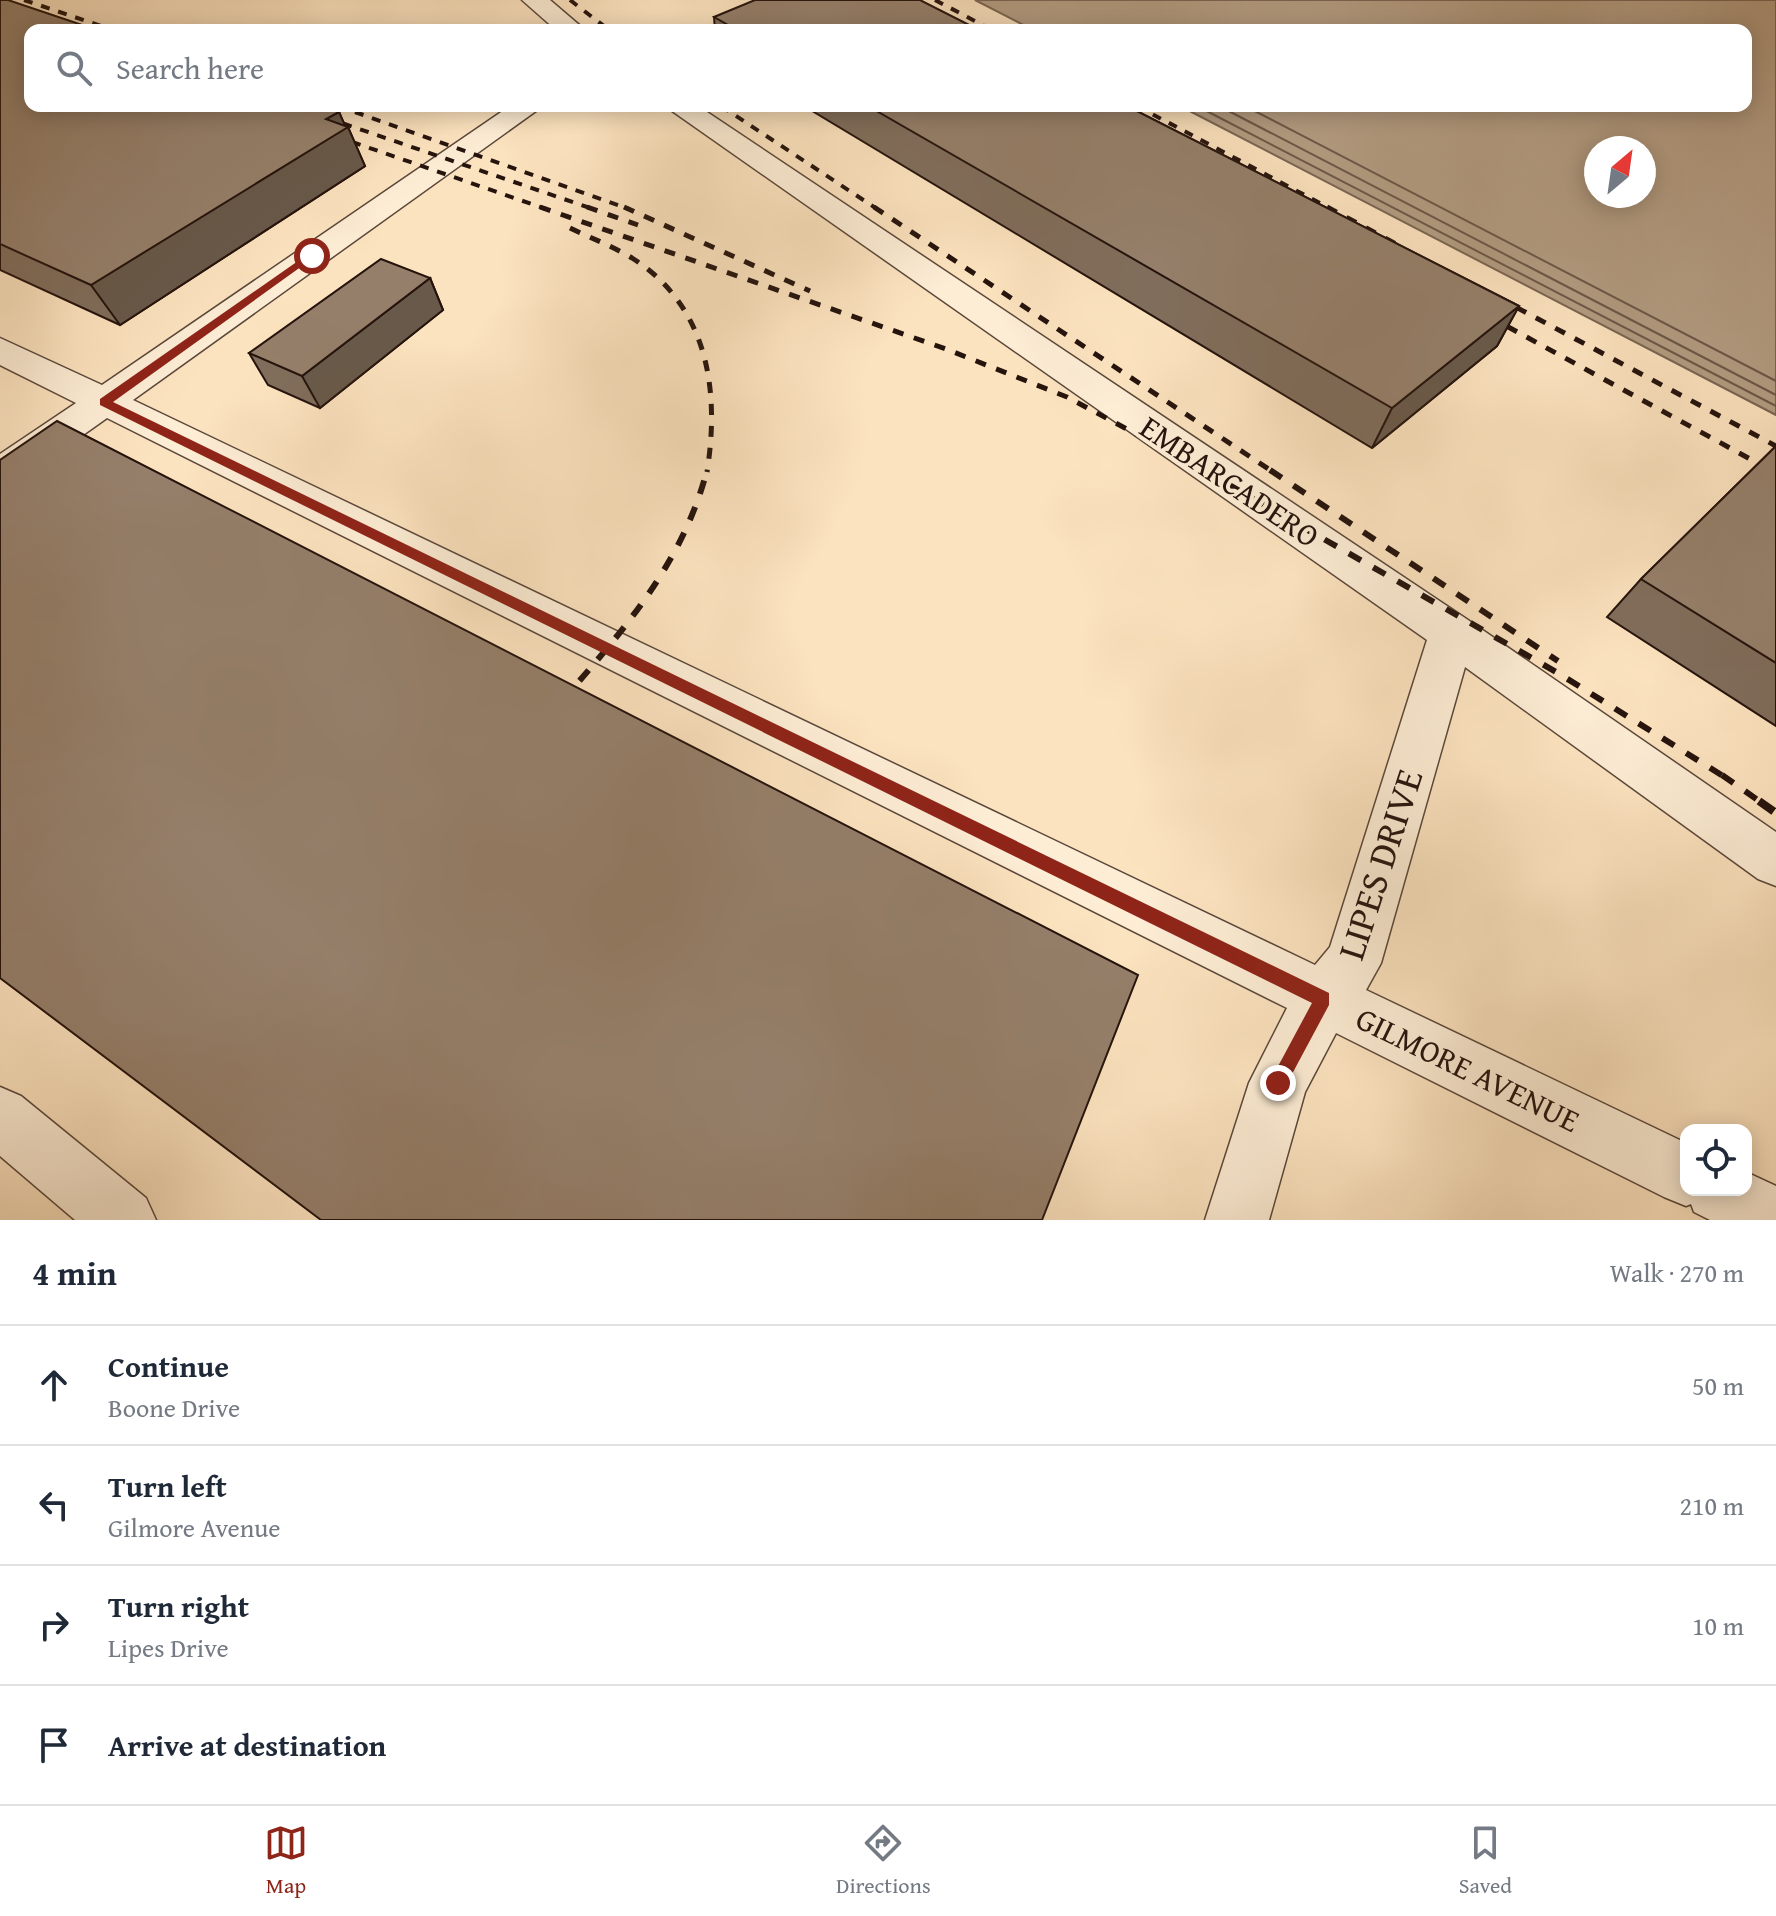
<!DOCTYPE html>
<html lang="en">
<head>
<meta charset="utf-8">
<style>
  :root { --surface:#fff; --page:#f6f6f7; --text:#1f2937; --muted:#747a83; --line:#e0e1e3; --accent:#8f2418 }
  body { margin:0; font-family:"Gentium Book Plus",serif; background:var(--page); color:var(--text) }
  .controls { position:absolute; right:24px; bottom:24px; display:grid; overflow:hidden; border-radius:16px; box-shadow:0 4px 20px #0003 }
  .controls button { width:72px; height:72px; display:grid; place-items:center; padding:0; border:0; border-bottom:2px solid var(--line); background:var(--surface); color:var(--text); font:40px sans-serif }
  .compass { position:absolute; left:1584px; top:136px; width:72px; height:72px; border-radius:50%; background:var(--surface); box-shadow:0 4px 20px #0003; rotate:29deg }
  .stop { position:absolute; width:24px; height:24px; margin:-18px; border:6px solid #8f2418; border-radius:50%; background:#fff }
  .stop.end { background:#8f2418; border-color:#fff; box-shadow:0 2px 8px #0008 }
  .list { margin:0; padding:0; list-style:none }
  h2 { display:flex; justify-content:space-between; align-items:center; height:104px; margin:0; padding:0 32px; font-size:34px }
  h2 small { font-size:26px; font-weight:400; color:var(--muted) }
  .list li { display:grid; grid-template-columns:52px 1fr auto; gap:24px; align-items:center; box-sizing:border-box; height:120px; padding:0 32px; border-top:2px solid var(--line) }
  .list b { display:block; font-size:30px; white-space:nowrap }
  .list p { margin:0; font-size:26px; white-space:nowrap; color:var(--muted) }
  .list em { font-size:26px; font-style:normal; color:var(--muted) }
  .icon { flex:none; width:44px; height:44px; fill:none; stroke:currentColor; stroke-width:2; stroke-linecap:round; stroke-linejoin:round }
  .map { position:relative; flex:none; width:1776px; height:1220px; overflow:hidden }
  .search { position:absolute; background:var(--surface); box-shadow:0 4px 20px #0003; left:24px; right:24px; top:24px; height:88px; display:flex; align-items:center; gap:20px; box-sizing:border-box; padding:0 28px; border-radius:16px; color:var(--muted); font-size:30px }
  .sheet { height:584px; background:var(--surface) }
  nav { display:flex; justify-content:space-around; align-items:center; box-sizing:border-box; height:112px; border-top:2px solid var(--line); background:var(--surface); font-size:22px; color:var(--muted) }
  nav a { display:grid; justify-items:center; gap:4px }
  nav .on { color:var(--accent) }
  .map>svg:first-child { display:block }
  .water { fill:#b39c82; stroke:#7a6553; stroke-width:2; fill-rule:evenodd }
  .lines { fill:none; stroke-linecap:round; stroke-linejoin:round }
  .shore { stroke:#6c5848; stroke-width:2 }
  .minor-casing { stroke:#5b473a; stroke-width:3 }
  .minor { fill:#fdedd5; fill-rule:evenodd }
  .rail-far3 { stroke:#25130d; stroke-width:4; stroke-dasharray:9 9; stroke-linecap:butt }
  .rail-far2 { stroke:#25130d; stroke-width:5; stroke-dasharray:11 11; stroke-linecap:butt }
  .rail-far1 { stroke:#25130d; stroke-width:6; stroke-dasharray:14 14; stroke-linecap:butt }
  .rail { stroke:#25130d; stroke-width:8; stroke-dasharray:18 18; stroke-linecap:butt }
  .wall { fill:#806d5b; stroke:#25130d; stroke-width:2 }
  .shaded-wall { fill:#68594a; stroke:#25130d; stroke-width:2 }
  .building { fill:#957f6a; stroke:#25130d; stroke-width:2 }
  .route { fill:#8f2418 }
  .labels { text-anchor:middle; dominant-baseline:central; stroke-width:8; stroke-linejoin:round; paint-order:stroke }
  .street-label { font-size:32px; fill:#25130d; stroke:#fdedd5 }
  .near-street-label { font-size:38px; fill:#25130d; stroke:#fdedd5 }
</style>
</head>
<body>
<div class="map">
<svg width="1776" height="1220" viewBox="0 0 1776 1220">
  <rect width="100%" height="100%" fill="#fce3bf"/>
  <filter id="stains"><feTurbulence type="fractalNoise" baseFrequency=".0025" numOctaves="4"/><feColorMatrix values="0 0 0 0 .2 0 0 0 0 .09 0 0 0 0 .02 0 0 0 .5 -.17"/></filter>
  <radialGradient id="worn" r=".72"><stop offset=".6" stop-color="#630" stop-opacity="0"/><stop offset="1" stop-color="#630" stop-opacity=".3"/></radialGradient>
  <path class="water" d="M975,0h801v415l-596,-309h566v-76h-713zM1596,148h48v48h-48z"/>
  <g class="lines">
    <g class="shore">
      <path d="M1197,106l579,300"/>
      <path d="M1219,106l557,289"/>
      <path d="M1245,106l531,275"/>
    </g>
    <defs>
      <g id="minor">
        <path d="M522,0h28l35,30h-29z"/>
        <path d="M510,106h33l-410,294 1182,565 15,-18 97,-307 -762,-534h33l770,514 308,212v54l-18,-7 -293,-212 -84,296 -15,27 320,153v47h60v-18l30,14v34h-66l-16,-8 -3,-8 -5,2 -22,-9 -328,-164 -31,59 -36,128h-64l44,-137 38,-75 -1180,-590 -93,66 -14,4v-34l76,-51 -76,-38v-27l102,47z"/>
        <path d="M0,1087l21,9 125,102 10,22h-81l-75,-64z"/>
      </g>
    </defs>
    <use href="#minor" class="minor-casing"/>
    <use href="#minor" class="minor"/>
    <g class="rail-far3">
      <path d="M24,0l89,30"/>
      <path d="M570,0l39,30"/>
      <path d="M935,0l57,30"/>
      <path d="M292,106l301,103"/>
      <path d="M338,106l291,103"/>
      <path d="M721,106l156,103"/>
      <path d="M1137,106l194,103"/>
      <path d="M335,136l211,73"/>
    </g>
    <g class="rail-far2">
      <path d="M540,207l406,142 121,48 140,75"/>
      <path d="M587,207l51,18"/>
      <path d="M624,207l186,84"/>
      <path d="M874,207l399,265"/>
      <path d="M1327,207l71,38"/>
      <path d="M570,228c21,10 42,18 62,30 76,48 88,132 75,214"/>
      <path d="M1497,297l279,149"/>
      <path d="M1488,316l286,156"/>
    </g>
    <g class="rail-far1">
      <path d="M1203,470l355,203 173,108"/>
      <path d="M1270,470l288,191"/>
      <path d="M1771,470l5,3"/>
      <path d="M561,702c62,-71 122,-139 146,-232"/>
      <path d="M1722,775l40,28"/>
    </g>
    <path class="rail" d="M1759,801l17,12"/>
  </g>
  <g class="wall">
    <path d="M0,0l339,112 6,14 3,1 17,39 -245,159 -120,-55z"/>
    <path d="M714,17l265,13h-264z"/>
    <path d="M804,106h323l392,200 -22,40 -125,102z"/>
    <path d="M430,278l13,32 -123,98 -52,-23 -19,-32z"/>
    <path d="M1776,446v280l-169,-109 34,-38z"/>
  </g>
  <g class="shaded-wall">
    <path d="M339,112l7,16 2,-1 17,39 -245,159 -29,-40 235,-166z"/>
    <path d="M430,278l13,32 -123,98 -18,-32z"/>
    <path d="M1519,306l-22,40 -125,102 20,-40z"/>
  </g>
  <g class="building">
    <path d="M0,0h8l89,30h-67v76h292l17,6 -13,7 22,8 -257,158 -91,-41z"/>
    <path d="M755,0h165l59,30h-242l-23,-13z"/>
    <path d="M868,106h259l392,200 -127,102z"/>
    <path d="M381,259l49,19 -128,98 -53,-23z"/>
    <path d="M57,421l1081,554 -96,245h-721l-321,-242v-518z"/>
    <path d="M1776,446v217l-135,-84z"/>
  </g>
  <path class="route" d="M308,254l8,2 -203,146 1216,591v12l-45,84h-12l-3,-6 43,-80 -1212,-598v-6z"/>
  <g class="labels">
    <g class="street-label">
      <text transform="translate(1230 481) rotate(34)">EMBARCADERO</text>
      <text transform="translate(1468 1069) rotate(26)">GILMORE AVENUE</text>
    </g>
    <g class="near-street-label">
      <text transform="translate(1379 864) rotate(-72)">LIPES DRIVE</text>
    </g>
  </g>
  <rect width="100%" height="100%" filter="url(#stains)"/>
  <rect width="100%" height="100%" fill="url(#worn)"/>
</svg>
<div class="controls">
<button><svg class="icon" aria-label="locate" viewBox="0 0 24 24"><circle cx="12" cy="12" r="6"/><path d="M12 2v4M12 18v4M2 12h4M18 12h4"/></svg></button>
</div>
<svg class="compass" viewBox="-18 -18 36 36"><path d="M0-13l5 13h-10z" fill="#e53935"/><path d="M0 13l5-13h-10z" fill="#747a83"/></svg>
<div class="stop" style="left:312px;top:256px"></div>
<div class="stop end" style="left:1278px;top:1083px"></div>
<div class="search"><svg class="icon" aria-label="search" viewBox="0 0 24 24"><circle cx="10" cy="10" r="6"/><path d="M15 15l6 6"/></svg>Search here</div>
</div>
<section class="sheet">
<h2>4 min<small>Walk · 270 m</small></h2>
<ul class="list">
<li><svg class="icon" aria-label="ahead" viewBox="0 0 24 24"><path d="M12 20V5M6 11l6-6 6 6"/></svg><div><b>Continue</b><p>Boone Drive</p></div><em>50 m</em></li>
<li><svg class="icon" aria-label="left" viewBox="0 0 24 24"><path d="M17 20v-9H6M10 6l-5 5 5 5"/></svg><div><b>Turn left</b><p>Gilmore Avenue</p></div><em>210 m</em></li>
<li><svg class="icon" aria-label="right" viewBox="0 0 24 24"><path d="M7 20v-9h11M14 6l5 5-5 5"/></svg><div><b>Turn right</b><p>Lipes Drive</p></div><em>10 m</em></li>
<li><svg class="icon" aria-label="arrive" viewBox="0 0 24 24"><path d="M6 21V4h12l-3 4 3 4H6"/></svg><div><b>Arrive at destination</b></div></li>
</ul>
</section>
<nav>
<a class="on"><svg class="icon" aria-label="map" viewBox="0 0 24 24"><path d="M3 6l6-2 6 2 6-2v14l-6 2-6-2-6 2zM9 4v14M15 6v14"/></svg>Map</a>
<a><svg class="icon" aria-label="directions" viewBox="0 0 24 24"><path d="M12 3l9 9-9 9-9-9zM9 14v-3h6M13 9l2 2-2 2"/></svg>Directions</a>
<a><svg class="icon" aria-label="saved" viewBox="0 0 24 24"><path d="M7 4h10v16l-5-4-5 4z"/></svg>Saved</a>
</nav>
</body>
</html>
